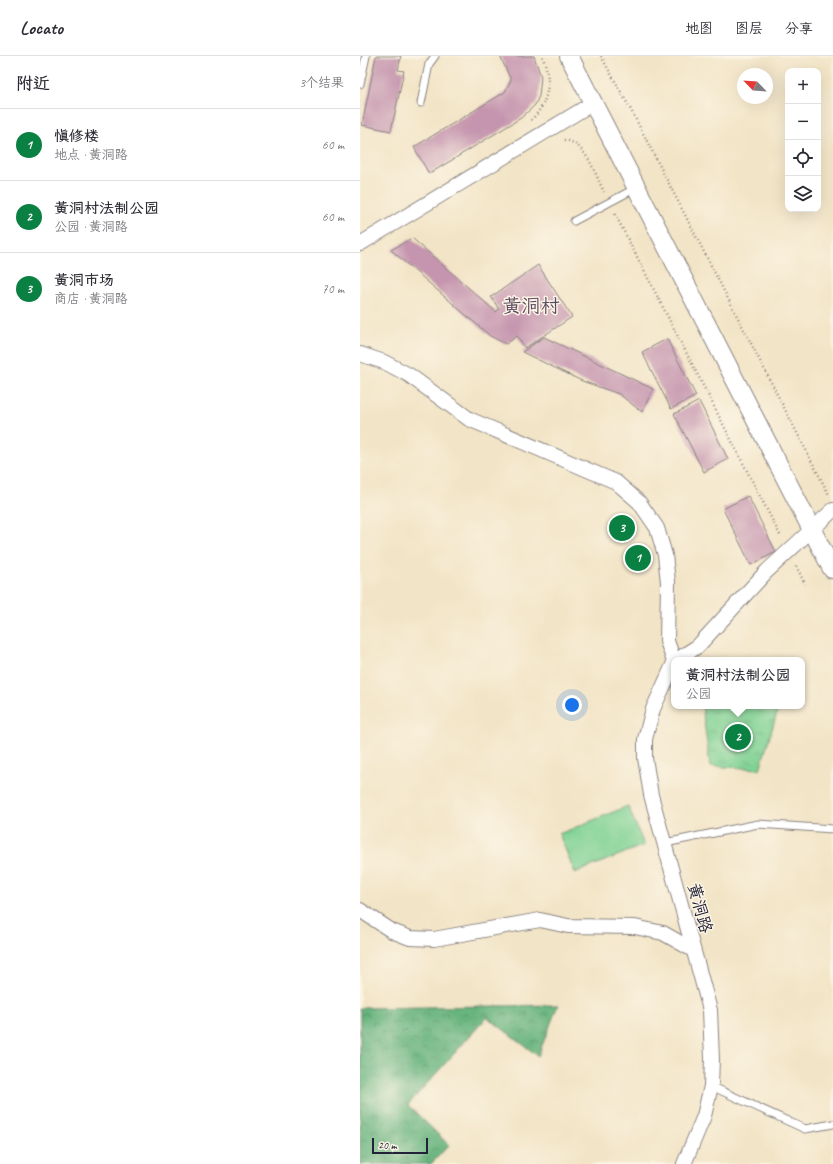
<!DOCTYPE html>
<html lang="zh">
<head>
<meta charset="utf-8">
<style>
  :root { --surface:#fff; --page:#f2f2f3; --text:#2b2b33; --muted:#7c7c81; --line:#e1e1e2; --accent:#0b8043 }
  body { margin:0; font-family:Caveat,"LXGW WenKai TC",sans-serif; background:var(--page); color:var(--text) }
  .controls { position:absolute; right:12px; top:12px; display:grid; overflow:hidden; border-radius:8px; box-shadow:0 4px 16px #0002 }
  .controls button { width:36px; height:36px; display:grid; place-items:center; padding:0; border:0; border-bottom:1px solid var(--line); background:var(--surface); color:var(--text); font:20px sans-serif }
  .compass { position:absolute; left:377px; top:12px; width:36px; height:36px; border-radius:50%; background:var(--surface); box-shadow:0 4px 16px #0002; rotate:295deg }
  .scale { position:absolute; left:12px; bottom:10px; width:56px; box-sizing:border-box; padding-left:4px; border:2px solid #22223b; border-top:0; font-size:11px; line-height:14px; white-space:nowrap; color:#22223b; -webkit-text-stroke:3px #fcf5e5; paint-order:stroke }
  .you { position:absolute; left:212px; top:649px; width:14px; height:14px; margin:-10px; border:3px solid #fff; border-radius:50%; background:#1a73e8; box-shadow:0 0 0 6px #1a73e833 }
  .badge { display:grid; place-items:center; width:26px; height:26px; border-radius:50%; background:var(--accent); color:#fff; font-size:13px; font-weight:700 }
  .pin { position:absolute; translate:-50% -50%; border:2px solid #fff; box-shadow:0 1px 4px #0006 }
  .popup { position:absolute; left:311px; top:601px; width:134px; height:52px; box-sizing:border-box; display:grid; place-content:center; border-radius:8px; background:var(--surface); filter:drop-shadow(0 1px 3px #0005); font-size:13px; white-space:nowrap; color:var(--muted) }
  .popup b { font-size:15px; color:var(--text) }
  .popup::after { content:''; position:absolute; left:50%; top:100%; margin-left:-8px; border:8px solid transparent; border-top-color:var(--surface) }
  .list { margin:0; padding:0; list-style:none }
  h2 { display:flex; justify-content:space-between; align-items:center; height:52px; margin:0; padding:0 16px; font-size:17px }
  h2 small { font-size:13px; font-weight:400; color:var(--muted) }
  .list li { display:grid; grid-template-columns:26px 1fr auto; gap:12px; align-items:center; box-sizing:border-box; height:72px; padding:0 16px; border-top:1px solid var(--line) }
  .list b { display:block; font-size:15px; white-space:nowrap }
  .list p { margin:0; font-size:13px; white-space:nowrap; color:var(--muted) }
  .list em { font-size:13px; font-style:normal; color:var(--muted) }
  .icon { flex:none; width:22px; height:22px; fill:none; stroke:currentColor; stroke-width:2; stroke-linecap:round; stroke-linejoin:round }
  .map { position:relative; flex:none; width:473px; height:1108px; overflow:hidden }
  header { display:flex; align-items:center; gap:24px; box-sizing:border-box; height:56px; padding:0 20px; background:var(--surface); border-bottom:1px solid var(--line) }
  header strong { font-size:19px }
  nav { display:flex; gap:22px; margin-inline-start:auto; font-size:14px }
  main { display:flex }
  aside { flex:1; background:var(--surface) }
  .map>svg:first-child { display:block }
  .grass { fill:url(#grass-tufts); stroke:#517a68 }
  .forest { fill:url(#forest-crowns); stroke:#456b5c }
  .pitch { fill:#80d294; stroke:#517a68 }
  .building { fill:#c594ae }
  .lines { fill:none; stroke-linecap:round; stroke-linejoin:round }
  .service-casing { stroke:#8a8380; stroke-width:9 }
  .minor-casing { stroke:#8a8380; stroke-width:16 }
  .tertiary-casing { stroke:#8a8380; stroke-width:20 }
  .path { stroke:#8a8380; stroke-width:2.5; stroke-dasharray:1 3; stroke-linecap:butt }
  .service { stroke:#fff; stroke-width:7 }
  .minor { stroke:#fff; stroke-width:14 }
  .tertiary { stroke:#fff; stroke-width:18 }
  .labels { text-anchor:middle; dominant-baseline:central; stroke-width:3; stroke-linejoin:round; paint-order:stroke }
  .street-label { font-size:17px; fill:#22223b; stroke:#fcf5e5 }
  .quarter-label { font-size:19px; fill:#5b4a63; stroke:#fcf5e5 }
</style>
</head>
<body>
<header>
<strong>Locato</strong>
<nav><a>地图</a><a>图层</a><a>分享</a></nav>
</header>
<main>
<aside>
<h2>附近<small>3个结果</small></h2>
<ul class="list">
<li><span class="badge">1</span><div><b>慎修楼</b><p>地点 · 黄洞路</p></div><em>60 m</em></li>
<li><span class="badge">2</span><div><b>黄洞村法制公园</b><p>公园 · 黄洞路</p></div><em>60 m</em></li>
<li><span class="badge">3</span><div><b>黄洞市场</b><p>商店 · 黄洞路</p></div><em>70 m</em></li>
</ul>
</aside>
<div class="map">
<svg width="473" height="1108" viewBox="0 0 473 1108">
  <defs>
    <pattern id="grass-tufts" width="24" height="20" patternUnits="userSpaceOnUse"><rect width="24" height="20" fill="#80d294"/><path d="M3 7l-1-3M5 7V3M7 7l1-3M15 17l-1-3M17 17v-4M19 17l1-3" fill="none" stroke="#6eb480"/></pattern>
    <pattern id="forest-crowns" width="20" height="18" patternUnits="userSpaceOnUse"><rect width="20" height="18" fill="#68b47e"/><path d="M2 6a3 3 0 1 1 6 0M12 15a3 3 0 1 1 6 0" fill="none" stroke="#559268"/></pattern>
  </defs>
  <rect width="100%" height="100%" fill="#fcf5e5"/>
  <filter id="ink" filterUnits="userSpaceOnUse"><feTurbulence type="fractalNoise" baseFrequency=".025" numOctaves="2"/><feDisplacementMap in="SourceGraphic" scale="8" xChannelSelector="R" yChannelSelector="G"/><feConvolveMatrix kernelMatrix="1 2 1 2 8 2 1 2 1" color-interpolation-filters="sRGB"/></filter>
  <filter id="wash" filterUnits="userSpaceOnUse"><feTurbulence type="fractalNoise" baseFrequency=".012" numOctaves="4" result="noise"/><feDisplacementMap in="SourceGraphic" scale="16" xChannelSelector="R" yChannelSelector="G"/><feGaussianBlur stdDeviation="0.9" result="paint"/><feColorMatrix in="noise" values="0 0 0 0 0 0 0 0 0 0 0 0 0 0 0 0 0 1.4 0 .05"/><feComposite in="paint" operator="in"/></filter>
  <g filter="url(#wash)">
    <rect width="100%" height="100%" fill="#f2e4c6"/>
    <path class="grass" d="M342,650h77l-19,63 -50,-3z"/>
    <path class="forest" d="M198,949l-20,51 -51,-39 -79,88 41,40 -18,19h-71v-156z"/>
    <path class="pitch" d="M268,750l16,39 -69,28 -16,-39z"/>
    <g id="blocks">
      <g class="building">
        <path d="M16,0h25l-3,14 6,1 -13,60 -29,-6z"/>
        <path d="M140,0h34l7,21 -2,19 -4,9 -14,13 -92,56 -15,-27 91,-55 6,-12z"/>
        <path d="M52,182l84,74 3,-3 -8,-12 47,-32 34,52 -47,31 -8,-12 -11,8 -16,-8 -99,-86z"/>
        <path d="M184,281l109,52 -11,23 -23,-18 -37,-13 -60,-29z"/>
        <path d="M307,283l29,57 -25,13 -29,-57z"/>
        <path d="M339,345l29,58 -24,13 -30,-58z"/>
        <path d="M388,440l28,56 -25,13 -28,-56z"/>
        <path d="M282,490l7,18 -15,6 -7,-18z"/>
      </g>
    </g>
  </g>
  <g filter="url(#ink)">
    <use href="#blocks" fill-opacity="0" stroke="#8a8380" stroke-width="1"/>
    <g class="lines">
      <defs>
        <g id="service">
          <path d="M0,28l6,-28"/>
          <path d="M61,47l8,-39 6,-8"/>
          <path d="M214,165l62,-33"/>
          <path d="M305,787l93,-19 75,5"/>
          <path d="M351,1030l94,43 28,-5"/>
        </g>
        <g id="minor">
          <path d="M0,188l233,-141"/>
          <path d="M0,298l24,8 25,13 60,44 147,63 23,20 18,26 8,27 3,27 -1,59 7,20"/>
          <path d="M317,604l21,-14 69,-75 66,-61"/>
          <path d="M314,607l-21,46 -8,30v19l6,37 59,215 2,49 -1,27 -7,30 -20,48"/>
          <path d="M0,854l32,21 18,7 24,1 106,-19 28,6 67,1 28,6 30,17"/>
        </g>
        <path id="tertiary" d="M209,0l263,513"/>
      </defs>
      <use href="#service" class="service-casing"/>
      <use href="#minor" class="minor-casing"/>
      <use href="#tertiary" class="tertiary-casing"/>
      <g class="path">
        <path d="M241,0l30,54 198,385"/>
        <path d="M171,64c19,-18 21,-42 11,-64"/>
        <path d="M204,84c22,2 31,34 40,52"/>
        <path d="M255,158l166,323"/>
        <path d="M436,510l9,18"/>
      </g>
      <use href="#service" class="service"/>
      <use href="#minor" class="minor"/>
      <use href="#tertiary" class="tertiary"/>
    </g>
  </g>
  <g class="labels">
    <g class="street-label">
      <text transform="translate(340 852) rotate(75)">黄洞路</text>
    </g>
    <g class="quarter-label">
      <text x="171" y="250">黄洞村</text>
    </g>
  </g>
</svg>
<div class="controls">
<button>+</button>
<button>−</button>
<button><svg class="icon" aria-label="locate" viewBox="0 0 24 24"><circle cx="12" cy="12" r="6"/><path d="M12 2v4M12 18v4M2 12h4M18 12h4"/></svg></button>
<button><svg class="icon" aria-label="layers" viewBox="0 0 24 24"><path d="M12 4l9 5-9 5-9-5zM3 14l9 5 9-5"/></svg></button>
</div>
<svg class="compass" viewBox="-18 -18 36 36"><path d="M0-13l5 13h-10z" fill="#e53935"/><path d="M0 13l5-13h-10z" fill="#7c7c81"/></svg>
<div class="scale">20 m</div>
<div class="you"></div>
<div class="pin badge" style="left:278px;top:502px">1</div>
<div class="pin badge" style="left:378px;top:681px">2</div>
<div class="popup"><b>黄洞村法制公园</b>公园</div>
<div class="pin badge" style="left:262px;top:472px">3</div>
</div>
</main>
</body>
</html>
